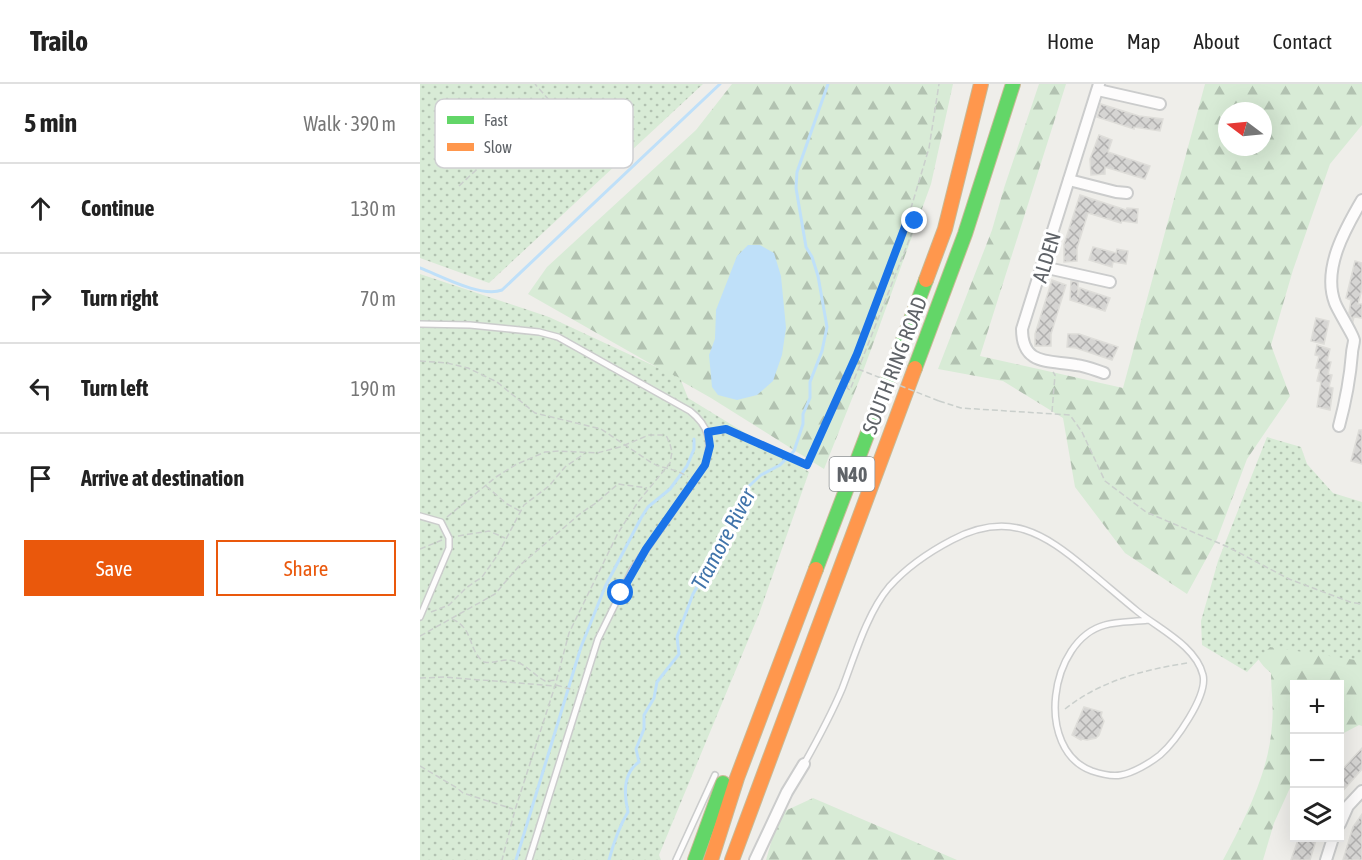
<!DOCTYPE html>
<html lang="en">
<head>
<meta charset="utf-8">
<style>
  :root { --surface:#fff; --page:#f2f2f2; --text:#222; --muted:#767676; --line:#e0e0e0; --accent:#ea580c }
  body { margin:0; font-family:"Asap Condensed",sans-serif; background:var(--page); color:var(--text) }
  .controls { position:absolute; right:18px; bottom:18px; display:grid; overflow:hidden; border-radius:0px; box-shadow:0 6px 24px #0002 }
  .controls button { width:54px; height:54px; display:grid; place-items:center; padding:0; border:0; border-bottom:2px solid var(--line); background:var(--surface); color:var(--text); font:30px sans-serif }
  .compass { position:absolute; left:798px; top:18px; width:54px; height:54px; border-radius:50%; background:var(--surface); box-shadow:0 6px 24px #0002; rotate:286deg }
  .stop { position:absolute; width:18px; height:18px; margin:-14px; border:4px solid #1a73e8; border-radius:50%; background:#fff }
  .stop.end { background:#1a73e8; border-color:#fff; box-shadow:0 2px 6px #0008 }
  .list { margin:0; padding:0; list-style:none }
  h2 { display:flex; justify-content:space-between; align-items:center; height:78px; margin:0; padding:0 24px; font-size:26px }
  h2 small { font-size:20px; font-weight:400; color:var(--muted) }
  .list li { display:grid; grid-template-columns:39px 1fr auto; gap:18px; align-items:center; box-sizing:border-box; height:90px; padding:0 24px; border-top:2px solid var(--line) }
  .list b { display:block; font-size:22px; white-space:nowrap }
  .list em { font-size:20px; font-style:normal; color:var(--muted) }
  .actions { display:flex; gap:12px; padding:18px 24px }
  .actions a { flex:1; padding:14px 0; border:2px solid var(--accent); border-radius:0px; text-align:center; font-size:21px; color:var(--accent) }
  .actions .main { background:var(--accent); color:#fff }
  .icon { flex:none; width:33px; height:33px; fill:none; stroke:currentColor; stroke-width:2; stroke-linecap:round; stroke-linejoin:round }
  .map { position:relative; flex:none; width:942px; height:776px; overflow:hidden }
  header { display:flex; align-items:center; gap:36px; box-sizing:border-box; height:84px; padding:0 30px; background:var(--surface); border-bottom:2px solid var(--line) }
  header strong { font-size:28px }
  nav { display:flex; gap:33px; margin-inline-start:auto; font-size:21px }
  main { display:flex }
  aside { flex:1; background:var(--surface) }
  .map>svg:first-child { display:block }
  .forest { fill:url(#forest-firs); fill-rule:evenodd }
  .park { fill:url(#park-dots) }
  .water { fill:#bfe0f9 }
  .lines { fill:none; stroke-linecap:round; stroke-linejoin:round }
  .stream { stroke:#bfe0f9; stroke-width:3 }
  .building { fill:url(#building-cross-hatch); stroke:#deddd9; stroke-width:1.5 }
  .lane-casing { stroke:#cbcccc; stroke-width:8 }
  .street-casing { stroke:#cbcccc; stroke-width:14 }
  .fast-casing { stroke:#c8b996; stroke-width:16 }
  .slow-casing { stroke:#c8b996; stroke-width:16 }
  .path { stroke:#cacfcc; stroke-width:1.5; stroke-dasharray:6 3; stroke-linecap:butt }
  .lane { stroke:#fdfcfc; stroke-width:5 }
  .street { stroke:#fdfcfc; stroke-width:10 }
  .fast { stroke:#63d668; stroke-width:14 }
  .slow { stroke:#ff974d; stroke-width:14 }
  .path-bridge { stroke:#cacfcc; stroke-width:1.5; stroke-dasharray:6 3; stroke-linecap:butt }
  .route { stroke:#1a73e8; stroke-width:8 }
  .labels { text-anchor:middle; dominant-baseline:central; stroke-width:6; stroke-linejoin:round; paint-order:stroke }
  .shield { fill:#fff; stroke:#8f9295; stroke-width:1.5 }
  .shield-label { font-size:20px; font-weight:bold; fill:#5f6368 }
  .street-label { font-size:21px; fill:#5f6368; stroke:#fff }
  .water-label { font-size:22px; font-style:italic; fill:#4174aa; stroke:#fff }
  .key { fill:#fff; stroke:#cfd0d2; stroke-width:1.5 }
  .key-label { font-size:16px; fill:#5f6368 }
</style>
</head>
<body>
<header>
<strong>Trailo</strong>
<nav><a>Home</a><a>Map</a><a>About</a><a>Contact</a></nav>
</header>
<main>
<aside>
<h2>5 min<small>Walk · 390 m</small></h2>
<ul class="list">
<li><svg class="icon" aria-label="ahead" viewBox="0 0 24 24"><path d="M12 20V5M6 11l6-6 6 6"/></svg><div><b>Continue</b></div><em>130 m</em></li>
<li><svg class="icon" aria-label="right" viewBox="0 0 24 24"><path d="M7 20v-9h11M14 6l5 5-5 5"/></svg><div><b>Turn right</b></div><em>70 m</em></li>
<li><svg class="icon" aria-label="left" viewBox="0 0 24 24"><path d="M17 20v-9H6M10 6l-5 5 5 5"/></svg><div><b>Turn left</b></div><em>190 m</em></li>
<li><svg class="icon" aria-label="arrive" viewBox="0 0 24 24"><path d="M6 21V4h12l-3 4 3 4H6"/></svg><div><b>Arrive at destination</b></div></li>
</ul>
<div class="actions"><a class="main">Save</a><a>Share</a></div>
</aside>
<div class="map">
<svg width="942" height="776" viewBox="0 0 942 776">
  <defs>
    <pattern id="forest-firs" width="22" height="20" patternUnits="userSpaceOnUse" patternTransform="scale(1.5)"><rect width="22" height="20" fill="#d8ebd6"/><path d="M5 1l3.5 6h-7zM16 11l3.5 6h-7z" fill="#b2c2b1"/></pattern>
    <pattern id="park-dots" width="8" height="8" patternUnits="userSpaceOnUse" patternTransform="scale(1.5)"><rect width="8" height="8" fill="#d8ebd6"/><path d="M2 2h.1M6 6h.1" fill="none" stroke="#b2c2b1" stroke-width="1.8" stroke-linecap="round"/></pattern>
    <pattern id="building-cross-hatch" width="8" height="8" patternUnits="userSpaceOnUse" patternTransform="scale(1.5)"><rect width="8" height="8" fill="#d6d5d3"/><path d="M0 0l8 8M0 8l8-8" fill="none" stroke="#b1b0af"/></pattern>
  </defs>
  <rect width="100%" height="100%" fill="#efeeea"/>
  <g class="forest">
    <path d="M312,0h221l-22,100 -66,182 -41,103 -113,-71 -183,-104 19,-27 149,-137z"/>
    <path d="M619,0h27l-86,272 143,32 82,-304h157v41l-32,39 -37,106 -22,75 19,51 -43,63 -30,80 -30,55 -62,-41 -50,-66 -12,-69 -60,-37 -65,-12 54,-139 12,-42zM807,27h36v36h-36z"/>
    <path d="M830,546l112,8v88l-3,-1 -19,10v-51h-46v95l-20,44 -11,37h-40c22,-41 46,-88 49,-135 2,-17 -1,-35 -1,-52 -16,-13 -17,-23 -21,-43z"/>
    <path d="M393,714l144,62h-191l7,-24 12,-25z"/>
  </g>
  <g class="park">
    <path d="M0,0h283l-214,199 -69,-25z"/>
    <path d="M0,190l129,43 131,61 8,20 121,74 -50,142 -100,241 2,5h-241z"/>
    <path d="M847,353l34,10 6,17 26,29 29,9v159l-92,-14 -23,25 -45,-27 -1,-24 17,-60z"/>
  </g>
  <path class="water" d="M328,161h12l14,8 7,23 5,52 -4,27 -9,26 -16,14 -20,5 -19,-5 -6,-8 -3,-32 6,-16 1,-29 21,-54z"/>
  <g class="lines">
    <g class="stream">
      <path d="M0,184c21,8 61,30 82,22l218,-206"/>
      <path d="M96,776l65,-213 24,-60 36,-69 7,-11 22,-18 17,-23 7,-17v-10"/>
      <path d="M189,776c4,-15 11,-35 19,-48 -4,-17 -5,-39 11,-50l-3,-13 8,-20v-14l10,-17 3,-16 22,-28 -2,-17 16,-43 41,-72 4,-19 10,-16 13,-12 19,-10 14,-14 9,-27v-10l7,-16v-16l12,-31 5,-24 -9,-51 -6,-19 -6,-10 -10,-59 1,-16 31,-88"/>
    </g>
  </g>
  <g class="building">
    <path d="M681,20l38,12 24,3 -3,12 -26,-4v2l-37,-12z"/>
    <path d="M679,51l13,5 -4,12 42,14 -5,13 -40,-12v7l-14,1 -1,-16z"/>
    <path d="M660,111l46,15 1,-2 11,1 -1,14 -15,-2 -1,2 -33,-10 -11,35v13l-13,1v-18z"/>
    <path d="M673,163l23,6 1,-4 11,2 -2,13 -13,-2 -1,5 -23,-7z"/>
    <path d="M935,177l7,2v26l-4,15h4v14l-8,-1 -1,4 -4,-8 2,-13 -5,-2z"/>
    <path d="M632,196l14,5 -15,49v12h-16v-12z"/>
    <path d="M651,197l7,1v15l2,-9 30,10 -5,13 -35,-11z"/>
    <path d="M896,234l13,3 -5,23 -13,-3z"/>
    <path d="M648,250h11l39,13 -6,13 -36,-12 -9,-1z"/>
    <path d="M897,261l13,4 -3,12 4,1 -3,12 4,1 -3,12 4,1 -3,22 -13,-3 4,-25 -4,-1 3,-12 -4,-1 3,-12 -4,-1z"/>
    <path d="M939,346h3v34l-11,-3z"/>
    <path d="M664,623l18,5 -1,4 3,5 -5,14 -3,3 -9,2 -5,-1 -1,1 -9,-5z"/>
    <path d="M942,664v21l-22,25v-22z"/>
    <path d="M942,730v46h-19l10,-33z"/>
    <path d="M879,753h18l-7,23h-19z"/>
  </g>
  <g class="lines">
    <defs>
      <g id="lane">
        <path d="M0,240l50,1 69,7 19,5 132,74c19,15 23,31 15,54l-73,105 -34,69 -69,221"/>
        <path d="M0,432l21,6 8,16v10l-29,69"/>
        <path d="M384,680c14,-25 27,-49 38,-75 12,-31 25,-76 47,-102 17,-19 40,-35 63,-47 57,-30 92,-7 136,30 17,14 33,28 49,41 22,18 59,35 66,64 5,21 -28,67 -43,80 -10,8 -27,18 -39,20 -10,2 -20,-1 -29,-4 -58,-21 -43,-131 13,-146 13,-4 29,-3 43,-5"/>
        <path d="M256,776l39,-85"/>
      </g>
      <g id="street">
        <path d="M679,0l-77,245c0,37 27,31 54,36 10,1 19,5 28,8"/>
        <path d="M678,6l62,14"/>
        <path d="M649,96l47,12 11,1"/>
        <path d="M623,183l67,15"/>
        <path d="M919,342c7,-26 11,-47 13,-73 0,-4 2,-9 2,-13 0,-4 -16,-29 -19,-37 -13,-34 10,-74 27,-103"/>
        <path d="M920,740l8,-18 14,-15"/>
        <path d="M335,776l32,-68 17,-28"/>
        <path d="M906,776l7,-22"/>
      </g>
      <g id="fast">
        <path d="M495,284l50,-134 48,-150"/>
        <path d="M396,485l110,-289"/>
        <path d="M275,776l28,-77"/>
      </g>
      <g id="slow">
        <path d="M506,196l19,-51 36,-145"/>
        <path d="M291,776l26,-82 79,-209"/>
        <path d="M312,776l183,-492"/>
      </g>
    </defs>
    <use href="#lane" class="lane-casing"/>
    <use href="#street" class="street-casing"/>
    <use href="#fast" class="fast-casing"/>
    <use href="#slow" class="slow-casing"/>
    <g class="path">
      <path d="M39,102l91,-85 -15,-17"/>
      <path d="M0,277l27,2 21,5 29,14 38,31 66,16 51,34c14,7 21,4 36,14"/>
      <path d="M430,286l3,2 -6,16 3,2 65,-165 -1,-8 -4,-1"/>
      <path d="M519,317l22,7 109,7 12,17 23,49 41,31 82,35 61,32 61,23 12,2"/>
      <path d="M632,328l3,-37 -2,-3"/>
      <path d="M294,347l12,-3 81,37 50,-111 51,-136 21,-70 10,-64"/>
      <path d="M66,402l21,18 13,7"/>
      <path d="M27,433l49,-40 19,-12 30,-13 14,-1 38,2 23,-6 29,-12h14l4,2 3,7 2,8 -2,11 -32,39 -20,31 -49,100 -14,53 -40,124 -13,50"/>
      <path d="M38,452l31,-5 16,7"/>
      <path d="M0,465l22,-9"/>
      <path d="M11,528l18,-7 17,-17 16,-11 15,-21 27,-51 25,-19 16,-19 19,-13"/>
      <path d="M32,535c23,10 15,31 32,43 8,2 15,-2 24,-2 16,1 24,14 37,21l11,-1"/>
      <path d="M0,552l75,-42 24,-28 62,-53 15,-10 22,-19 29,4"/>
      <path d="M0,594l25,-1 109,9"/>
      <path d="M136,601l18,5"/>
      <path d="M645,625c35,-28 78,-39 122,-46"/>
      <path d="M0,682l37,22 6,5 50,16"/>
    </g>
    <use href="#lane" class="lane"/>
    <use href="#street" class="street"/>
    <use href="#fast" class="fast"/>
    <use href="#slow" class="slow"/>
    <path class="path-bridge" d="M438,285l81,32"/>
  </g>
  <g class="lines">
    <path class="route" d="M201,509l25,-44 59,-84 5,-19 -2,-14 18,-3 81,36 50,-111 52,-138 5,2 1,3"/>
  </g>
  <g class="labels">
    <rect class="shield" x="409.5" y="373" width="45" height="34" rx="4.5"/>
    <g class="shield-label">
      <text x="432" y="390">N40</text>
    </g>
    <g class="street-label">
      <text transform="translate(626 173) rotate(-73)">ALDEN</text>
      <text transform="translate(474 281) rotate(-69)">SOUTH RING ROAD</text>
    </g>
    <g class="water-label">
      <text transform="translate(303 455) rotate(-62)">Tramore River</text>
    </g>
  </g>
  <rect x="15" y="15" width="198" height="69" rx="9" class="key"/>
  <rect x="27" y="32" width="27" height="8" fill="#63d668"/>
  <rect x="27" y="59" width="27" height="8" fill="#ff974d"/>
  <g class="key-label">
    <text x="64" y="42">Fast</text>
    <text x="64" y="69">Slow</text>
  </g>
</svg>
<div class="controls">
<button>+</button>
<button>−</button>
<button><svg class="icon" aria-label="layers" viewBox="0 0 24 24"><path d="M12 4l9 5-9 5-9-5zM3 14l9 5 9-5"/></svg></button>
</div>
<svg class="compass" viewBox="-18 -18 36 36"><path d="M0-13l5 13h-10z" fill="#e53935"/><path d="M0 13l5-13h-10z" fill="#767676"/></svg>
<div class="stop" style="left:201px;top:509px"></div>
<div class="stop end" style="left:495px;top:137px"></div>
</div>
</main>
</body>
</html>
